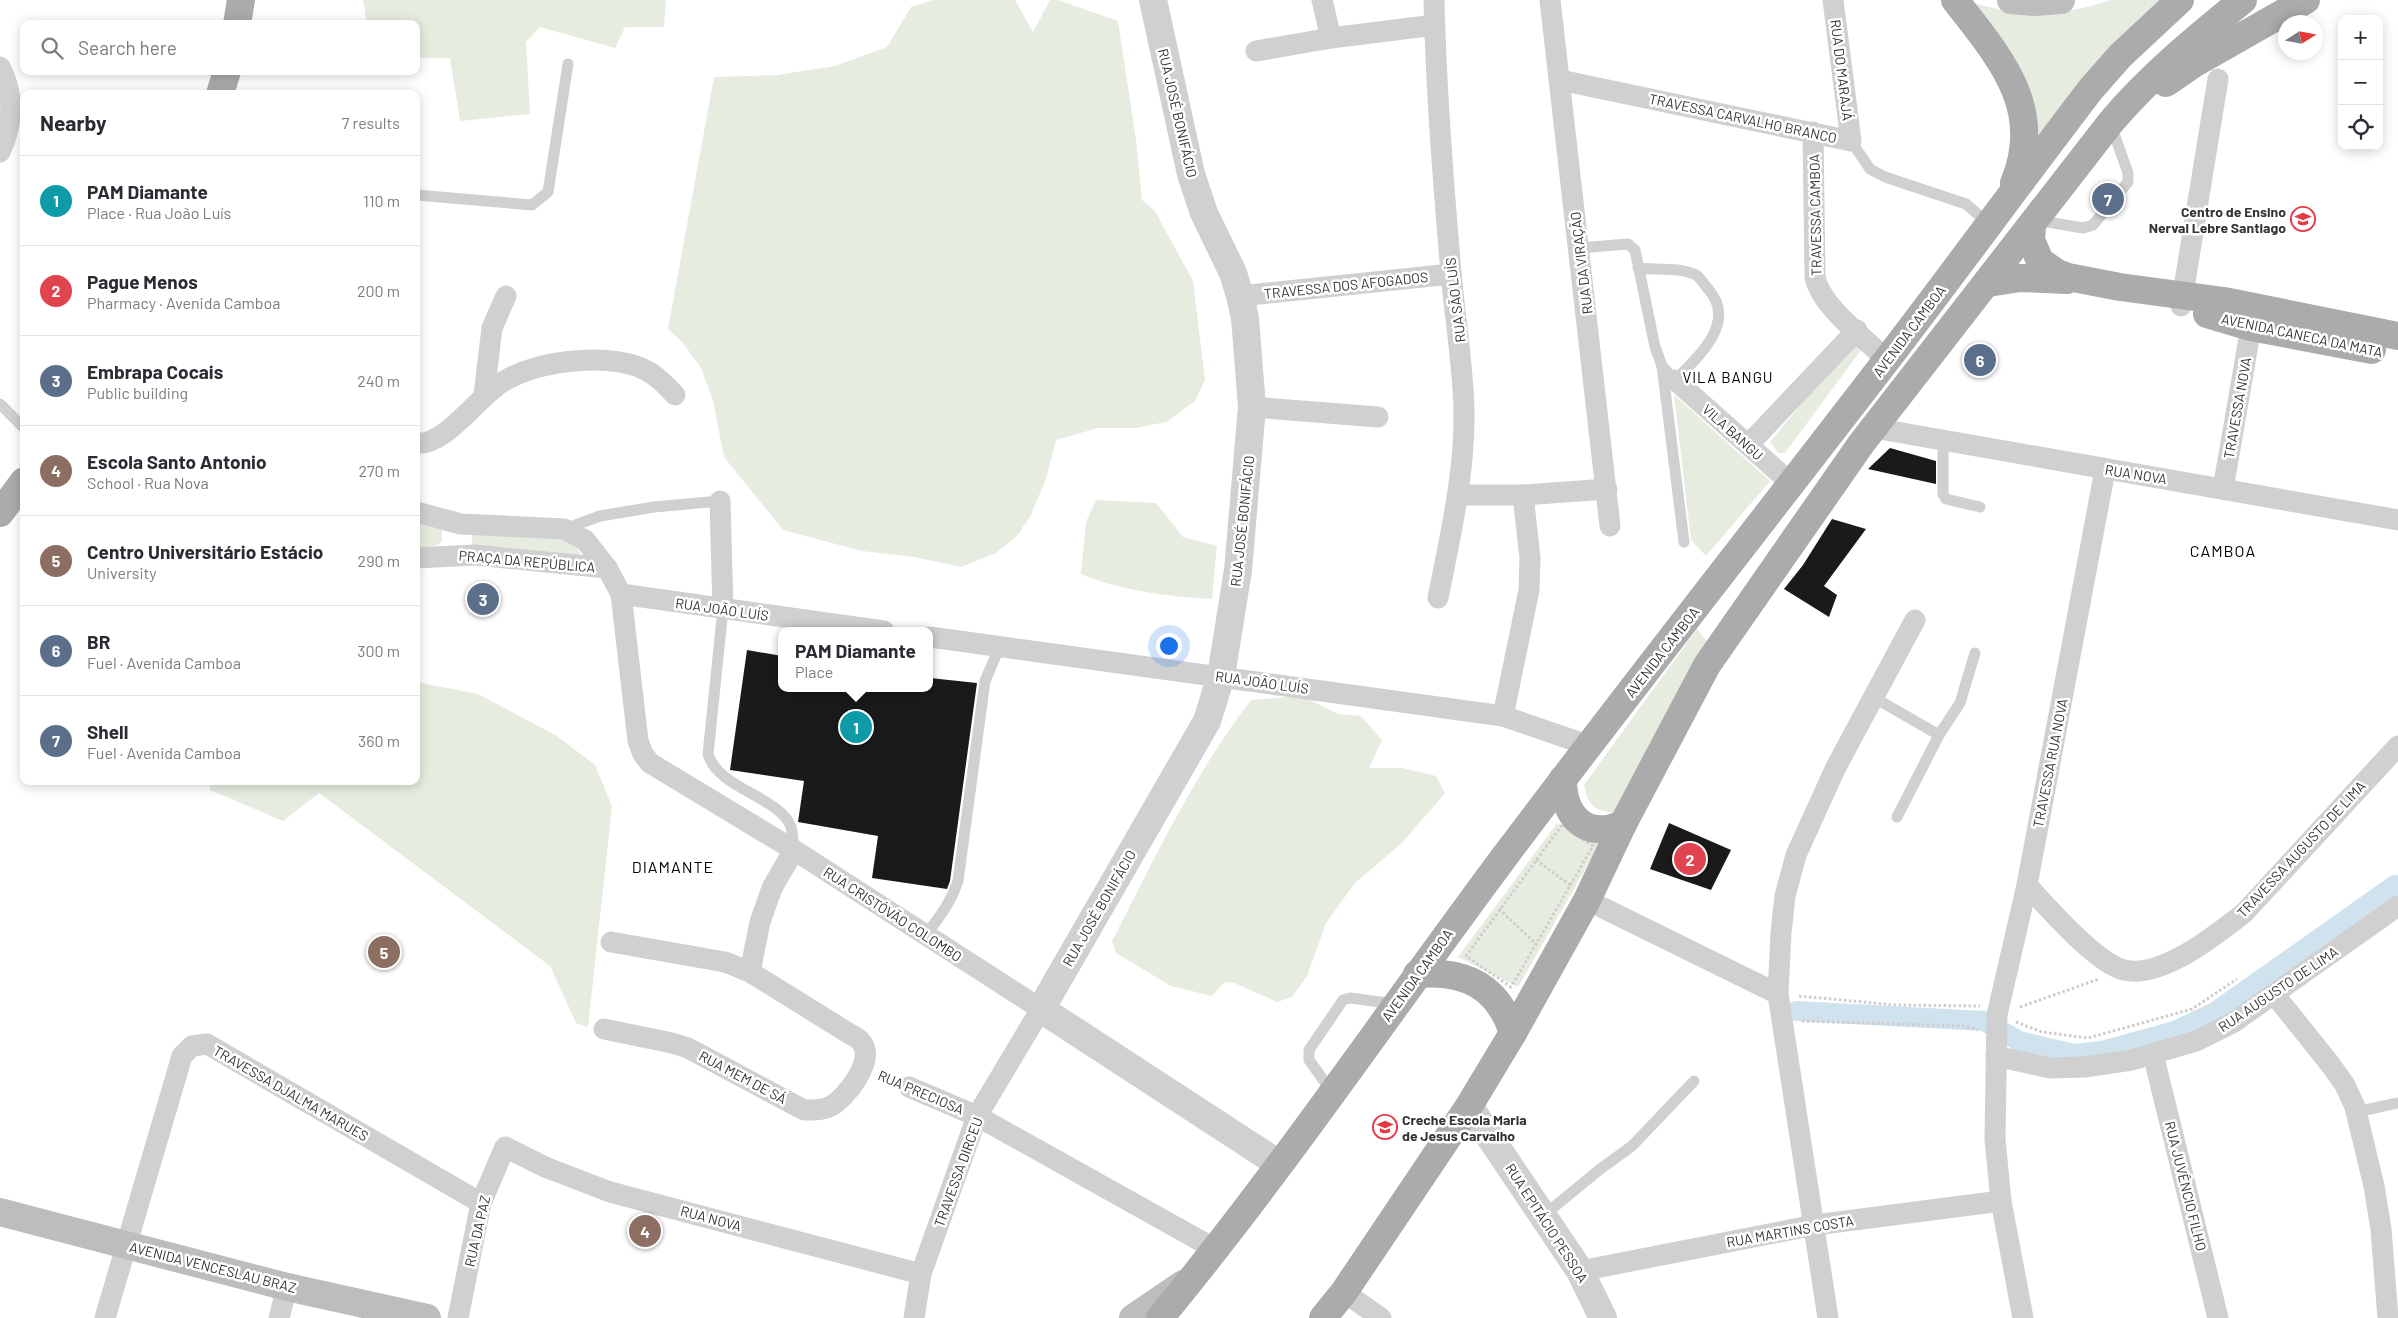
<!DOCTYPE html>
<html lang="en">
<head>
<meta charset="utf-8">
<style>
  :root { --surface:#fff; --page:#f7f7f7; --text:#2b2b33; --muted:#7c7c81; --line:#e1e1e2; --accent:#0f766e }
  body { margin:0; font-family:Barlow,sans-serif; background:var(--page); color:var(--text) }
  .controls { position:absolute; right:15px; top:15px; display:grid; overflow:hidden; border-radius:10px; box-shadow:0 2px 12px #0003 }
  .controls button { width:45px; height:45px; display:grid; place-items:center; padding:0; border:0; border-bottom:1px solid var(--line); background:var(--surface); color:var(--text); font:25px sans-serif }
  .compass { position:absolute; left:2278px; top:15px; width:45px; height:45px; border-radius:50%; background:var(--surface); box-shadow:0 2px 12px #0003; rotate:79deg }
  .you { position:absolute; left:1168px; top:645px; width:18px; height:18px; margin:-12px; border:4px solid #fff; border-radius:50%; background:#1a73e8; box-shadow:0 0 0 8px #1a73e833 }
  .badge { display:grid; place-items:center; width:32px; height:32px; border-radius:50%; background:var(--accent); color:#fff; font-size:16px; font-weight:700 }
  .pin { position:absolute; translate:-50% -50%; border:2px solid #fff; box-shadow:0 1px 5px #0006 }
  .popup { position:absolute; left:778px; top:627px; width:155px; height:65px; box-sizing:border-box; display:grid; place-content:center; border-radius:10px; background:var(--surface); filter:drop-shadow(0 1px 4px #0005); font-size:16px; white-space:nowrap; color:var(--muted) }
  .popup b { font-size:19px; color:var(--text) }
  .popup::after { content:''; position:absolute; left:50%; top:100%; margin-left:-10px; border:10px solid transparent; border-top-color:var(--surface) }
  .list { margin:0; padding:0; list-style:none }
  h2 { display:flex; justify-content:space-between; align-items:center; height:65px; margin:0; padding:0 20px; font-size:21px }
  h2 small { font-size:16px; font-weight:400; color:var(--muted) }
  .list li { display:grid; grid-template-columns:32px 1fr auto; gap:15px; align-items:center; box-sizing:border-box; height:90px; padding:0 20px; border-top:1px solid var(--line) }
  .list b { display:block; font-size:19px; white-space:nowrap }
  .list p { margin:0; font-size:16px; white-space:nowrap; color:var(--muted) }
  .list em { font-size:16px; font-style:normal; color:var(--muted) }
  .icon { flex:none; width:28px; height:28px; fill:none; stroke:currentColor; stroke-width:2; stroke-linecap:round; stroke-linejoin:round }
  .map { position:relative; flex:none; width:2398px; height:1318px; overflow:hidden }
  .search { position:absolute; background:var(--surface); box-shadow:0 2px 12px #0003; left:20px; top:20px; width:400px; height:55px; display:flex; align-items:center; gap:12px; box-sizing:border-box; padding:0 18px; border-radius:10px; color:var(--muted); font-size:19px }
  .panel { position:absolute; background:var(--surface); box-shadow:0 2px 12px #0003; left:20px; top:90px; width:400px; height:695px; border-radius:10px }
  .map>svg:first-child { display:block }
  .green { fill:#e6ecdf }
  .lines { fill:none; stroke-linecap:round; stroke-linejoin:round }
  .canal { stroke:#cfe2ee; stroke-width:20 }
  .building { fill:#1a1a1a }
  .path { stroke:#cdcdcd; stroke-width:3; stroke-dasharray:2.5 2.5; stroke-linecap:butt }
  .service { stroke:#d0d0d0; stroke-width:11 }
  .minor { stroke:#d0d0d0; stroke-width:21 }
  .tertiary { stroke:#d0d0d0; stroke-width:28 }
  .secondary { stroke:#bdbdbd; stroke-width:28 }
  .primary { stroke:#ababab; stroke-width:28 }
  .labels { text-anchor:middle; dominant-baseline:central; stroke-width:5; stroke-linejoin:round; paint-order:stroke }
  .street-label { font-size:14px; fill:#333; stroke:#fff }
  .poi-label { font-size:14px; font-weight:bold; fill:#333; stroke:#fff; text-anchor:end }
  .neighbourhood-label { font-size:15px; letter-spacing:1px; fill:#000; stroke:#fff }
  .quarter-label { font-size:16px; letter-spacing:1px; fill:#000; stroke:#fff }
</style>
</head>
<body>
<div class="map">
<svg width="2398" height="1318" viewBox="0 0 2398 1318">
  <rect width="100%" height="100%" fill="#fff"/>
  <g class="green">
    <path d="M363,0h303l-2,27h-39l-10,21 -75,-21 -14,15 4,72 -70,7 -10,-63h-34v-34h-49z"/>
    <path d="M934,0h81l18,32 17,-32h8l60,21 18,119 6,60 13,11 38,70 12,99 -10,21 -29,21 -31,6h-37l-42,12 -10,39 -16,38 -14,20 -20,16 -35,14 -47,-10 -52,-6 -79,-21 -59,-73 -11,-57 -12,-32 -18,-25 -15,-14 46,-252 63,-2 58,-9 52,-19 24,-40z"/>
    <path d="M2110,0h56l-136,153 -60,-151c47,14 94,15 140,-2z"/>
    <path d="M1854,340l10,6 -79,107h-7l-8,-11z"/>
    <path d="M1674,395l96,86 -64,75 -15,-16z"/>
    <path d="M1096,500l60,3 27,34 34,9 -5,53c-40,-2 -95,-9 -131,-25l5,-52z"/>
    <path d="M416,523l26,7v11l-6,5 -20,3z"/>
    <path d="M473,530l100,10 8,16 -110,-8z"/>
    <path d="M1697,629l13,16 -95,168c-21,-3 -26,-6 -31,-28z"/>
    <path d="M416,682l62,12 79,42 38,29 17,41 -24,221 -12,-4 -26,-57 -231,-173 -36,28 -73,-31v-9h206z"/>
    <path d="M1302,696l36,18 23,2 21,24 -13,28h33l34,8 9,17 -43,50 -47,40 -29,40 -19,53 -15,21 -15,5 -43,-19 -9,-1 -13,14 -41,-10 -55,-33 -4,-12c43,-83 82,-167 139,-241z"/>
    <path d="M1557,823l42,22 -81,142 -60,-30z"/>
  </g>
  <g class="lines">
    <path class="canal" d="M1796,1011l188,10 35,20 55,13 28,-3 73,-20 40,-19 180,-127"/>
  </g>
  <g class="building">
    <path d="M1890,448l46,13v23l-68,-15z"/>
    <path d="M1832,519l34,10 -42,57 13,9 -8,22 -45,-28 19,-24z"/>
    <path d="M747,650l35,6v32h148v-10l47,5 -27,198 -3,8 -75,-11 6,-42 -80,-14 6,-41 -74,-11z"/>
    <path d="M1669,823l62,27 -20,40 -61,-21z"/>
  </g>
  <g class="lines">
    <g class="path">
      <path d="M1562,825l31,21 -82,141 -45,-31z"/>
      <path d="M1536,860l34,25"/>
      <path d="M1499,909l37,35"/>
      <path d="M1799,996l96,9 85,1"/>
      <path d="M2020,1007l79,-28"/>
      <path d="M1802,1021l160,5 16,4"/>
      <path d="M2016,1022l26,10 46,6 104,-29 45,-30"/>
      <path d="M880,1075l12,5"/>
    </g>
    <g class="service">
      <path d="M1851,141l19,28 15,8 81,27 23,20"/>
      <path d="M416,195l116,10 16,-13 20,-128"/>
      <path d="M2036,220l47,8 10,-3 35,-43v-9l-17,-48"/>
      <path d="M1579,248l49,-4 7,6 20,97 7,19 13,14c23,-23 62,-57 34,-90 -4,-4 -8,-12 -13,-15 -15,-8 -41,-5 -58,-7"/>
      <path d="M1662,366l22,176"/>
      <path d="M0,404l24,24"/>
      <path d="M1943,440v54l3,5 34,8"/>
      <path d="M565,529l35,-13 54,-9 66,-6"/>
      <path d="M723,609l-15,145c10,35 71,42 83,73 2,8 2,16 3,23"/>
      <path d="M1873,697l66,38"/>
      <path d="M1897,817l42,-82 21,-32 15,-50"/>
      <path d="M926,935c13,-18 25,-32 32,-54l27,-200 15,-35"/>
      <path d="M1332,1092l-23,-32v-10l34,-50 7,-2 45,6"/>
      <path d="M2356,1112l42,-9"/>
      <path d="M1543,1216l56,-46 33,-24 62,-65"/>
    </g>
    <g class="minor">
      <path d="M1322,0l9,38"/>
      <path d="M1434,0c2,91 9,181 17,272 4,47 12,92 13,139 1,63 -14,126 -26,187"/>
      <path d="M1550,0l60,526"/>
      <path d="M1256,51l75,-13 104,-13"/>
      <path d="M0,67c15,28 13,58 0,85"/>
      <path d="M1560,80l291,61 -18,-141"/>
      <path d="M1813,132l2,145c6,30 50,61 72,83"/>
      <path d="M1240,296l211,-22"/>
      <path d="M2181,306l37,-227"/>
      <path d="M1675,380l117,104"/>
      <path d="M484,395l8,-67 14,-32"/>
      <path d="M1252,407l126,10"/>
      <path d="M1874,428l524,92"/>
      <path d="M416,443c28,4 62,-46 85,-60 34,-22 100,-30 138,-16 15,6 25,16 36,28"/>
      <path d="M1748,445l109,-115"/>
      <path d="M2223,489l28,-162"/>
      <path d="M1458,495h65l84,-6"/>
      <path d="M720,501l3,108"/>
      <path d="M416,512l45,12 103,5 21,11 22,28 14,26 17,147 5,13 7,9 144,87 247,159 -64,107 -56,158 -7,44"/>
      <path d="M416,558l59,-3 132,13"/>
      <path d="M621,594l263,37"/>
      <path d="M930,637l573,79 87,30"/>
      <path d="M1503,716l26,-126 1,-32 -7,-63"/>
      <path d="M2027,885c20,22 69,78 97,85 37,9 92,-35 120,-57l154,-167"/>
      <path d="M1587,900l191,94"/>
      <path d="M750,972l10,-50 12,-34 22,-38"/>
      <path d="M2274,994l56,70 15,21 10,22 19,79 7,43 7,89"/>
      <path d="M604,1029l68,14 16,5 116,62c10,0 18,1 27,-4 15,-8 44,-45 31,-63 -2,-3 -8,-7 -12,-9l-100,-62 -25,-10 -114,-20"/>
      <path d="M2153,1054l65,264"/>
      <path d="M1996,1056l54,12 34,-1 48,-7 64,-19 38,-19 164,-116"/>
      <path d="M909,1087l68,29 238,133"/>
      <path d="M1580,1271l235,-46 186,-24"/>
      <path d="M1344,1292l37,26"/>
      <path d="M105,1318l77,-262 10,-10 15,-2 274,159"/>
      <path d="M279,1318l8,-31"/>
      <path d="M458,1318l23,-115 24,-56 40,20 65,25 311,82"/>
      <path d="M1828,1318l-50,-324 3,-61 4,-37 11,-41 40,-88 79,-147"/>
      <path d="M2023,1318l-22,-117 -6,-62 2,-124 30,-130 78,-415"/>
    </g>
    <g class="tertiary">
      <path d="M1153,0l38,174 13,39 29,60 7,23 5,22 7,89 -14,163 -17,106 -14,45 -166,288 238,155"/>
      <path d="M1469,1106l111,165 23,47"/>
    </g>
    <g class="secondary">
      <path d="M2011,0l23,2 27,-2"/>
      <path d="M0,1212l287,75 140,31"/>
      <path d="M1133,1318l50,-34"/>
    </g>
    <g class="primary">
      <path d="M1955,0c43,56 91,107 59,183"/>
      <path d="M237,24l4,-24"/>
      <path d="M2166,83l29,-20 111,-63"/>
      <path d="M220,94l7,-23"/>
      <path d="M2032,225l-1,15 9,21 17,12 11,4 52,10 104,14 174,35"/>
      <path d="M1988,283l32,-5 47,2"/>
      <path d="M2207,314l44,13 121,23"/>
      <path d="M0,513l24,-32"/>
      <path d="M1563,779c0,36 22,62 60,45"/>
      <path d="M1417,974c48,-4 81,12 96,59"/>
      <path d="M1160,1318c123,-149 232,-311 348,-466 124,-165 252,-327 378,-491 69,-90 136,-182 205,-272l29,-33 60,-56"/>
      <path d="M1323,1318l21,-26 125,-186 44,-73 74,-133 36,-76 84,-159 154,-221 250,-322c39,-46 85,-84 132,-122"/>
    </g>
  </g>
  <defs>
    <symbol id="school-ring" viewBox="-11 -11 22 22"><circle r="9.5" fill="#fff" stroke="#e63946" stroke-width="1.5"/><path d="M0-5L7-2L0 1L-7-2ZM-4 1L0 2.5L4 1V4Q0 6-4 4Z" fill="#e63946"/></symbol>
  </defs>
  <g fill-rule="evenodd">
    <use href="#school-ring" x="2289" y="205" width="28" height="28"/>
    <use href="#school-ring" x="1371" y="1113" width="28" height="28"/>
  </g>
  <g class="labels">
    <g class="street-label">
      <text transform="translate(1842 70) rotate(83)">RUA DO MARAJÁ</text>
      <text transform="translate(1178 113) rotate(77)">RUA JOSÉ BONIFÁCIO</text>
      <text transform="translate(1743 118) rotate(12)">TRAVESSA CARVALHO BRANCO</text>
      <text transform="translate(1815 215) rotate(-91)">TRAVESSA CAMBOA</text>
      <text transform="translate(1581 263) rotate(-97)">RUA DA VIRAÇÃO</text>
      <text transform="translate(1346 285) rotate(-6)">TRAVESSA DOS AFOGADOS</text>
      <text transform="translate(1455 300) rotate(-97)">RUA SÃO LUÍS</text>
      <text transform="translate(1909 331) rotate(-53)">AVENIDA CAMBOA</text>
      <text transform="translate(2302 335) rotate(12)">AVENIDA CANECA DA MATA</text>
      <text transform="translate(2237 408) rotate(-80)">TRAVESSA NOVA</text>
      <text transform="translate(1733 432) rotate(42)">VILA BANGU</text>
      <text transform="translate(2136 474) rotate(9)">RUA NOVA</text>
      <text transform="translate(1242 521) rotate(-84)">RUA JOSÉ BONIFÁCIO</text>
      <text transform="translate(527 561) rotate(5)">PRAÇA DA REPÚBLICA</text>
      <text transform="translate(722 609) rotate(8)">RUA JOÃO LUÍS</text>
      <text transform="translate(1662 652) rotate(-52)">AVENIDA CAMBOA</text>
      <text transform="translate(1262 682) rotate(8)">RUA JOÃO LUÍS</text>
      <text transform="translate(2050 763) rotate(-79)">TRAVESSA RUA NOVA</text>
      <text transform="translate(2301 849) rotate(-47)">TRAVESSA AUGUSTO DE LIMA</text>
      <text transform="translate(1099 908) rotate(-60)">RUA JOSÉ BONIFÁCIO</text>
      <text transform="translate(893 914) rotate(33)">RUA CRISTÓVÃO COLOMBO</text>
      <text transform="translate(1417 975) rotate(-54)">AVENIDA CAMBOA</text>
      <text transform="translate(2278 989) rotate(-34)">RUA AUGUSTO DE LIMA</text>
      <text transform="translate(743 1077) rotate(28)">RUA MEM DE SÁ</text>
      <text transform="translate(921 1092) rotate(23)">RUA PRECIOSA</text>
      <text transform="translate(291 1093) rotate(30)">TRAVESSA DJALMA MARUES</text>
      <text transform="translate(958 1172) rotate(-70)">TRAVESSA DIRCEU</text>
      <text transform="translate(2186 1186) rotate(76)">RUA JUVÊNCIO FILHO</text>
      <text transform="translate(711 1218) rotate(15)">RUA NOVA</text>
      <text transform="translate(1547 1223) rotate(57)">RUA EPITÁCIO PESSOA</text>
      <text transform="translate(477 1231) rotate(-77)">RUA DA PAZ</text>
      <text transform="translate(1790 1231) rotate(-10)">RUA MARTINS COSTA</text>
      <text transform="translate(213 1267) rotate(14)">AVENIDA VENCESLAU BRAZ</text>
    </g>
    <g class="poi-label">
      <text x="2286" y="211">Centro de Ensino<tspan x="2286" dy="16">Nerval Lebre Santiago</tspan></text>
      <text x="1402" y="1119" text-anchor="start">Creche Escola Maria<tspan x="1402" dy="16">de Jesus Carvalho</tspan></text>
    </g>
    <g class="neighbourhood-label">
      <text x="1728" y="377">VILA BANGU</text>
    </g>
    <g class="quarter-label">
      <text x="2223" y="550">CAMBOA</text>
      <text x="673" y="866">DIAMANTE</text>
    </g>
  </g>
</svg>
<div class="controls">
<button>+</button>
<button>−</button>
<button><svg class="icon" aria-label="locate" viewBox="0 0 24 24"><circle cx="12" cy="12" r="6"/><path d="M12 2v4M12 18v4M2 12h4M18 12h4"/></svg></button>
</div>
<svg class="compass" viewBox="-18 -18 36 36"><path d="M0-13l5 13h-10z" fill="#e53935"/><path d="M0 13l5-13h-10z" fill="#7c7c81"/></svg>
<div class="you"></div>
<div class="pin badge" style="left:856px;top:727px;background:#0f9aa8">1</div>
<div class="popup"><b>PAM Diamante</b>Place</div>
<div class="pin badge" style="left:1690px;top:859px;background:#e0444e">2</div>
<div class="pin badge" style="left:483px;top:599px;background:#5c6f8a">3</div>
<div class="pin badge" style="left:645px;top:1231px;background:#8d6e63">4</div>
<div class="pin badge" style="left:384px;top:952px;background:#8d6e63">5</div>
<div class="pin badge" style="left:1980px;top:360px;background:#5c6f8a">6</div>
<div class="pin badge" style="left:2108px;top:199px;background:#5c6f8a">7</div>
<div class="search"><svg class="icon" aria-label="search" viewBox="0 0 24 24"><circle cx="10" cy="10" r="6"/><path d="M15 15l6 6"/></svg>Search here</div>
<section class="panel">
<h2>Nearby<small>7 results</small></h2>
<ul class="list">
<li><span class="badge" style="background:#0f9aa8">1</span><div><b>PAM Diamante</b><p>Place · Rua João Luís</p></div><em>110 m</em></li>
<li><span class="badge" style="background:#e0444e">2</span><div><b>Pague Menos</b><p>Pharmacy · Avenida Camboa</p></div><em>200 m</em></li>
<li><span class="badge" style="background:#5c6f8a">3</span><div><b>Embrapa Cocais</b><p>Public building</p></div><em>240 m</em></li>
<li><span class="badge" style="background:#8d6e63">4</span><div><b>Escola Santo Antonio</b><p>School · Rua Nova</p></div><em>270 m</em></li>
<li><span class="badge" style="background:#8d6e63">5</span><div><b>Centro Universitário Estácio</b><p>University</p></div><em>290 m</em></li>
<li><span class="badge" style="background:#5c6f8a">6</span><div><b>BR</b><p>Fuel · Avenida Camboa</p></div><em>300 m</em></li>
<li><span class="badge" style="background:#5c6f8a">7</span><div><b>Shell</b><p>Fuel · Avenida Camboa</p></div><em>360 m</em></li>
</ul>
</section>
</div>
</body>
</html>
